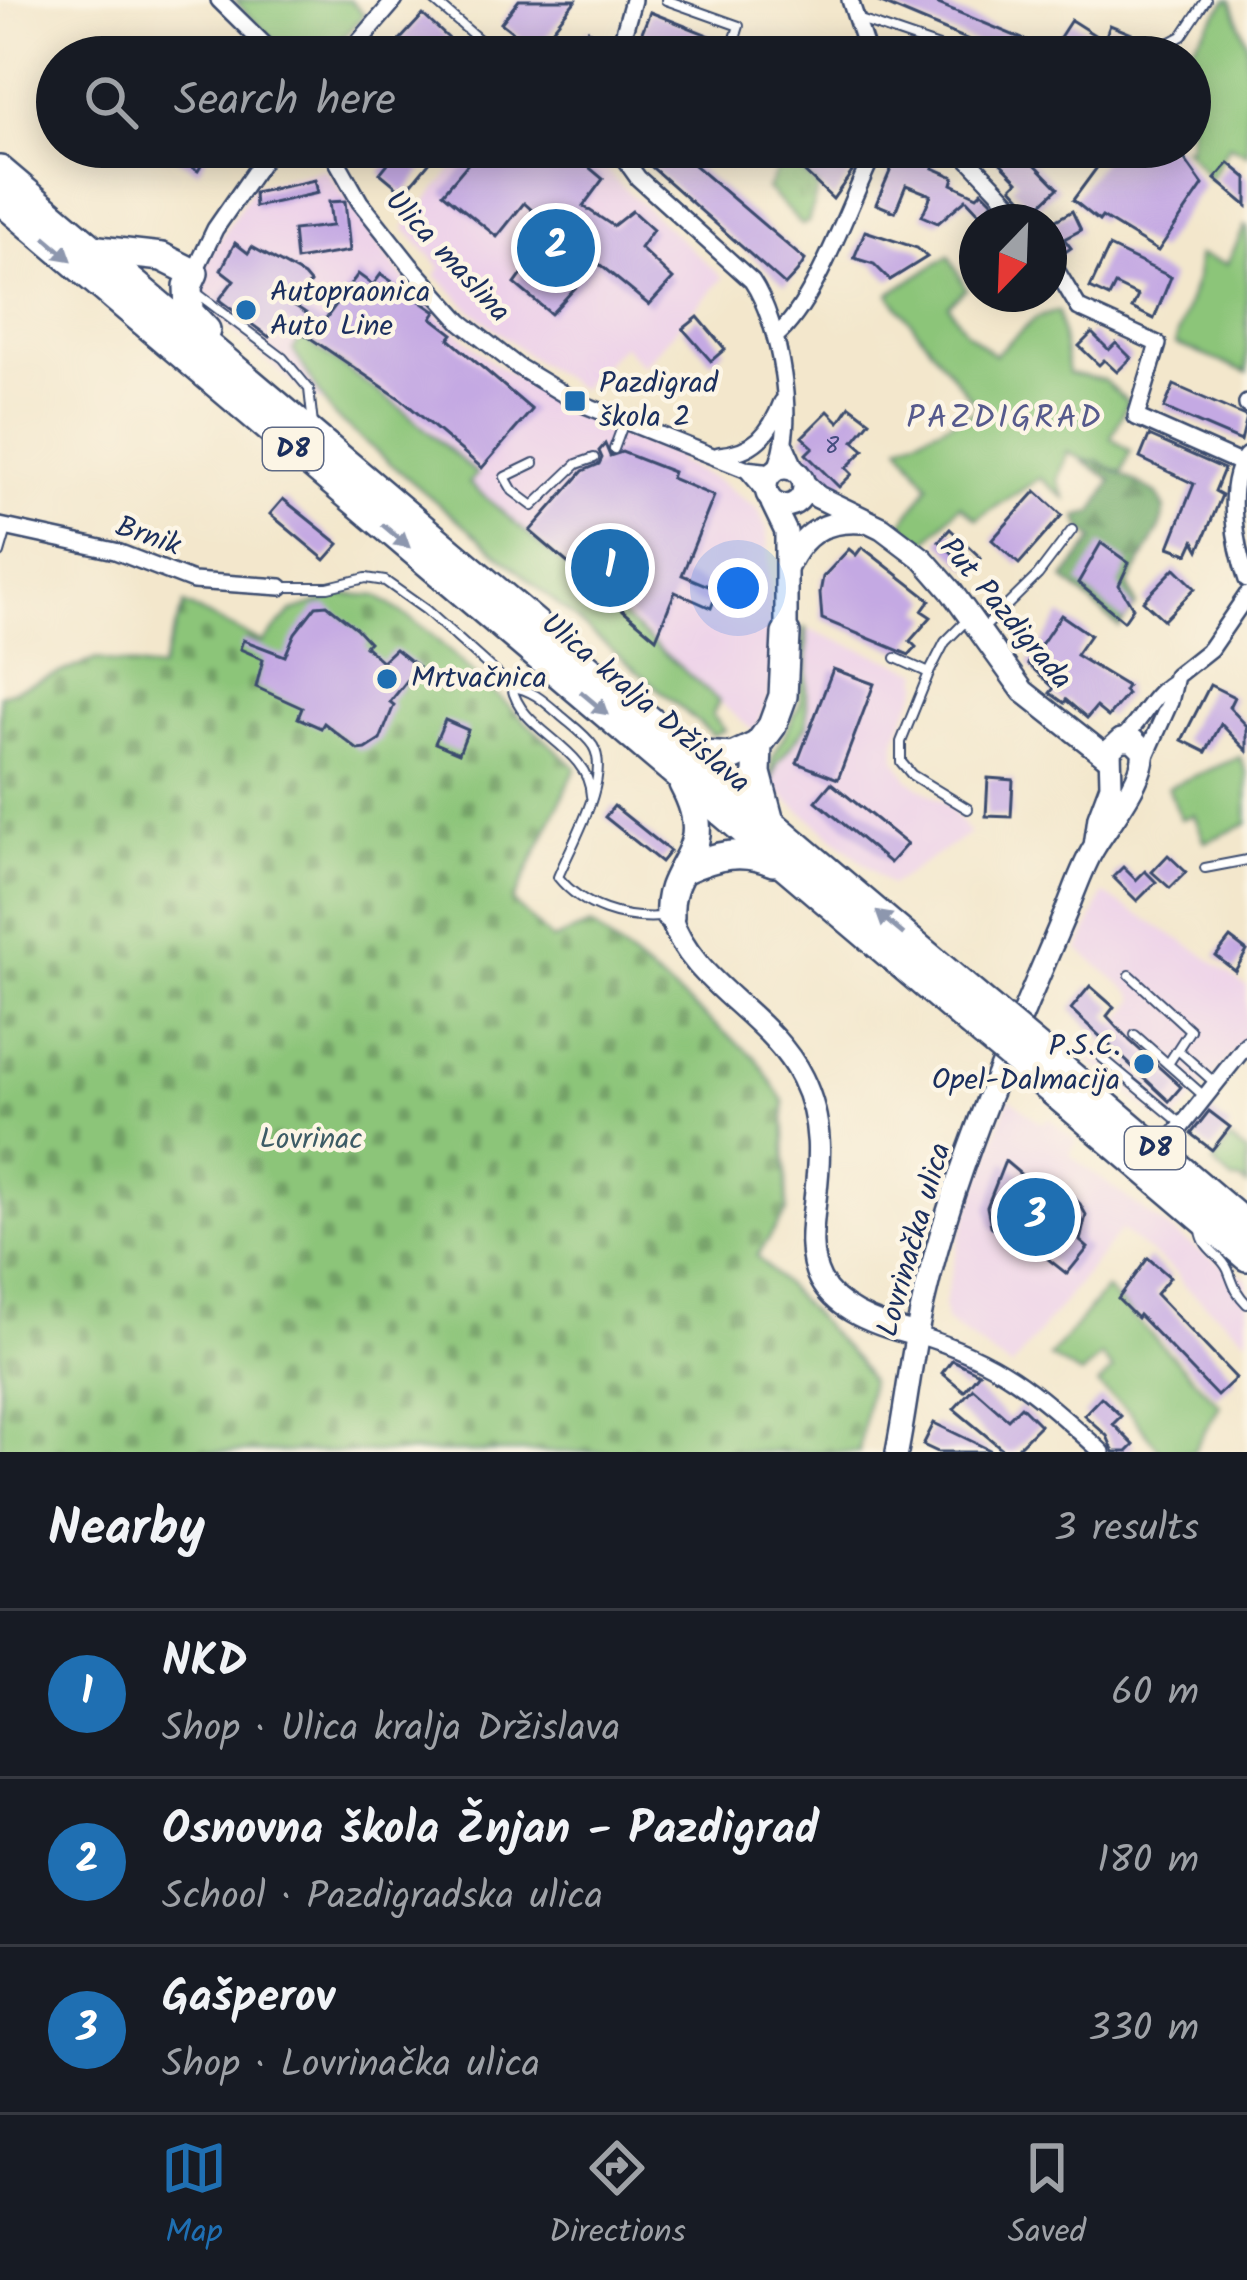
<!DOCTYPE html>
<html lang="en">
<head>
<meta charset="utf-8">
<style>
  :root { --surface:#171b24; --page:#20242c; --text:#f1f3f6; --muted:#9ea1a6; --line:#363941; --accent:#1f6fb2 }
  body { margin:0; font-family:Kalam,sans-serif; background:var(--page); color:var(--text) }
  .compass { position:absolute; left:959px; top:204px; width:108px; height:108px; border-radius:50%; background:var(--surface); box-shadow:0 6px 30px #0003; rotate:203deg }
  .you { position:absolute; left:738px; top:588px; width:42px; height:42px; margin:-30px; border:9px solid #fff; border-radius:50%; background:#1a73e8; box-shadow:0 0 0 18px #1a73e833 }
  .badge { display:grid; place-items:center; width:78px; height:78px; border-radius:50%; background:var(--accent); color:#fff; font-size:39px; font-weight:700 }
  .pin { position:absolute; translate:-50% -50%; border:6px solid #fff; box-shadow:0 3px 12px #0006 }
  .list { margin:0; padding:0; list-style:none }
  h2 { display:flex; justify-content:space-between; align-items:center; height:156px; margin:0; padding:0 48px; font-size:51px }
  h2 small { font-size:39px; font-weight:400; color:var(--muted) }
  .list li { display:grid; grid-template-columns:78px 1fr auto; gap:36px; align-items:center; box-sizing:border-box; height:168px; padding:0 48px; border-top:3px solid var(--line) }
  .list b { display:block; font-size:45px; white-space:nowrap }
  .list p { margin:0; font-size:39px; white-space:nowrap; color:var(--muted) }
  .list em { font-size:39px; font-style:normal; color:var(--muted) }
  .icon { flex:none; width:66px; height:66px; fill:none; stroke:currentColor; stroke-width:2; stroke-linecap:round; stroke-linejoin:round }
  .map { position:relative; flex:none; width:1247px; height:1452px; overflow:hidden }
  .search { position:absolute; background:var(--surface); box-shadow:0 6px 30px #0003; left:36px; right:36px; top:36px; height:132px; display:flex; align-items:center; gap:30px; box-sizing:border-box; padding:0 42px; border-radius:66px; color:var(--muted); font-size:45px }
  .sheet { height:660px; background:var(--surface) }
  nav { display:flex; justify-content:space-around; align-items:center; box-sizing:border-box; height:168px; border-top:3px solid var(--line); background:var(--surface); font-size:33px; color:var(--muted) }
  nav a { display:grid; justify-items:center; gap:6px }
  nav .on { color:var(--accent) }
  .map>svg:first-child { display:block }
  .built { fill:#edd1e9 }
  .green { fill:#8cc579; stroke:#547a6c; stroke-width:3 }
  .forest { fill:url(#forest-firs); stroke:#466c64; stroke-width:3 }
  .cemetery { fill:url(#cemetery-stones); stroke:#547a6c; stroke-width:3 }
  .park { fill:url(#park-tufts); stroke:#547a6c; stroke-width:3 }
  .building { fill:#c4a9e3 }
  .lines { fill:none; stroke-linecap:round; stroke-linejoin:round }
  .lane-casing { stroke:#3b4b6e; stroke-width:12 }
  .street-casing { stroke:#3b4b6e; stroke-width:20 }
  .secondary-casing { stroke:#3b4b6e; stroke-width:26 }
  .highway-casing { stroke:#3b4b6e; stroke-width:32 }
  .lane { stroke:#fff; stroke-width:8 }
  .street { stroke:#fff; stroke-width:15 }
  .secondary { stroke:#fff; stroke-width:21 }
  .highway { stroke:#fff; stroke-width:27 }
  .highway-bridge-casing { stroke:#3b4b6e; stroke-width:32; stroke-linecap:butt }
  .highway-bridge { stroke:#fff; stroke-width:27 }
  .oneway { fill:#8d97ae }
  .poi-dot { fill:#1f6fb2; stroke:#fcf5e5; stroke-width:4.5 }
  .labels { text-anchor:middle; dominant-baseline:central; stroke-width:9; stroke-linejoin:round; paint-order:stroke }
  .number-label { font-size:24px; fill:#454e7f }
  .shield { fill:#fcf5e5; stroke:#5e6a86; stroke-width:3 }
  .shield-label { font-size:27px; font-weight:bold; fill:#1b2f5e }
  .street-label { font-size:30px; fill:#1b2f5e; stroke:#fcf5e5 }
  .poi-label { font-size:30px; fill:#1b2f5e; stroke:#fcf5e5; text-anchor:start }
  .park-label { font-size:30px; fill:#3d5c66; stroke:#fcf5e5 }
  .neighbourhood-label { font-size:33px; letter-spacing:3px; fill:#565a8d; stroke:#fcf5e5 }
</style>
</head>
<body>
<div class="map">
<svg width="1247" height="1452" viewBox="0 0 1247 1452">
  <defs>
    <pattern id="forest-firs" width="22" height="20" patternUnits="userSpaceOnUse" patternTransform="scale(3)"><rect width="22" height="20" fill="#71aa69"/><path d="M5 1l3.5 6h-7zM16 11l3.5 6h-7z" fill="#5c8b5a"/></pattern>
    <pattern id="cemetery-stones" width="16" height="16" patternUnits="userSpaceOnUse" patternTransform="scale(3)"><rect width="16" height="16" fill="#8cc579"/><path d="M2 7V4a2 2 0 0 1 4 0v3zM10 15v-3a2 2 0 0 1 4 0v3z" fill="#72a066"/></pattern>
    <pattern id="park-tufts" width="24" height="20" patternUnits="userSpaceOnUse" patternTransform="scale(3)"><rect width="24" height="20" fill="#8cc579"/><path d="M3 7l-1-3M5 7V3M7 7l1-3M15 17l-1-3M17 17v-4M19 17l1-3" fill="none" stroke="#72a066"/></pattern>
  </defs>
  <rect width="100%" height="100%" fill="#fcf5e5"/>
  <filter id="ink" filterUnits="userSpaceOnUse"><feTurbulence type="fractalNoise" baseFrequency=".00833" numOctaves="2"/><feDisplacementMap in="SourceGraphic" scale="24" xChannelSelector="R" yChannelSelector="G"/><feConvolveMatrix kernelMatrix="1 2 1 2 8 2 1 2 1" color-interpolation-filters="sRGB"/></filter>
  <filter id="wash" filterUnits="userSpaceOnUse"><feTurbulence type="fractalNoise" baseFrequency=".004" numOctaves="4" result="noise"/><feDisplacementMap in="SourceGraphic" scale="48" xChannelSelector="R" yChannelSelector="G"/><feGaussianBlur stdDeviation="2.7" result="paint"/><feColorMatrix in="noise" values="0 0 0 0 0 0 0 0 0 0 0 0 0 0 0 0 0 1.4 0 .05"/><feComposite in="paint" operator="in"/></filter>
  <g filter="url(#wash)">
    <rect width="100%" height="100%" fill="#f3e7cc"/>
    <g class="built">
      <path d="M471,147h125l15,29 112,102 -80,88 -21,-21 -42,44 -46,-29 -64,-51 -34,-34 5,-7 -37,-40z"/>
      <path d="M325,169l76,106 29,33 63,55 108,65 78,29 -2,5 39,18 42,29 9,20 6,135 -3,31 -16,37 -286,-250 8,-8 -73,-64 -110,-59 33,54 -29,-18 -90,-78 -9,-11 7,-36 49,-76z"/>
      <path d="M807,629l115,43 -4,8 3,2 -25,54v23l12,20 41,27 21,28 -80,51 -119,-99 6,-22 30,-39z"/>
      <path d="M1103,894l93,55 51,38v49l-78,92 -81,-67 48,-61 -4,-7 -53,-43z"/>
      <path d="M1009,1098l33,26 6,-6 29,24 -7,9 2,6 124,92 51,29v61l-63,-53 -9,-14 -54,-42 -110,138 -65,-47 -2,-17 16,-68z"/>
    </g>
    <g class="green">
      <path d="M234,0h116l14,14 -39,43h-35z"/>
      <path d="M1227,0h4l16,44v110l-18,-9 -19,34 -26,-32h6v-90h-6z"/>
      <path d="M1245,226l2,2v144l-72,-28 22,-68 1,-21 29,9z"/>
      <path d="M949,256l17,33 -18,16 18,27 28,23 42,-37 22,-7 10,62 35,7 25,22 -17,36 19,13 -8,22c-19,-10 -37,-10 -54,-21l-10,28 7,18 -25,-20 -63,41 -17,-14 -34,37 -25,-17 28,-40 -29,-40 79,-36 -90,-115z"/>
      <path d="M302,337l101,73 74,64 -8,9 250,218 -7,14 13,15 -12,5 -380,-320 -40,-65z"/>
      <path d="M803,628l4,1v96l-30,39 -6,22 1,-26 28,-56z"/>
      <path d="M1240,757l7,18v49l-42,18 -11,-27 -13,4 -13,-32z"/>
      <path d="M1230,1140l17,13v33l-7,-6 -7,1 -20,-18z"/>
      <path d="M1106,1289l114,116 -27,47h-32l-31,-40 -32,-27 15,-15 -12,-14 -20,19 -31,-18z"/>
    </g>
    <path class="forest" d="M1098,461l59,33 8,15 -5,19 -32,57 8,20 -17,22 -55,-48 30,-40 -12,-10 -5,-12 16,-5 19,-32 -28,-18z"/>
    <path class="cemetery" d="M342,594l35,2 48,33 151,139 -63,134 39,38 39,-15 164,132 29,44 3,110 -30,45 100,105 13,20 -11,71h-859v-757l97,-36 63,11 24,-66 79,39 28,-31z"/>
    <path class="park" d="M785,155l33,33 -10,34 -6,3 -35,-36z"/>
    <g id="blocks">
      <g class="building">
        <path d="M519,0h57l-40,50 -35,-27z"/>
        <path d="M874,0h55l122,51 20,-31 33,21 6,-16 27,11 -9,21h-29l-13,-5 -3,5h-74z"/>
        <path d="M650,12l68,27 -7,18h-22l-49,-20z"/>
        <path d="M423,15l46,42h-54l-17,-15z"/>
        <path d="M588,30l11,12 -16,15h-24z"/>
        <path d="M157,147h55l-14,24z"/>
        <path d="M401,147h41l-38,46 -24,-20z"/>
        <path d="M482,147h83l38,32 -20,27 30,20 19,-15 21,19 -13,18 33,31 -24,26 -51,-42 -47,51 -36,-30 39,-54 -30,-27 -27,34 -54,-44z"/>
        <path d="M642,147h31l132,113 -8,12 -12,13 -140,-124 4,-2z"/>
        <path d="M808,147h17l27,25 -19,27 -39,-37z"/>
        <path d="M985,147h51l-9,9 31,32 -24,23 -22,-24 6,-6z"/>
        <path d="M1112,147h64l27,38 -45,66 -56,-34 -3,4 -26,-21z"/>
        <path d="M908,149l28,13 -3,6 21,9 -2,7 25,12 5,-5 11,11 -13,12 -14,-15 -28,24 -16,-7 9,-21 -25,-10 -11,27 -19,-8 22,-51 6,4z"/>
        <path d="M1229,163l18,15v28l-32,-27z"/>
        <path d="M315,180l3,13 -63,14 -1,-14z"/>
        <path d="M345,201l5,50 -54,9 -3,-30 39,-4 -3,-24z"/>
        <path d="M1072,211l9,19 -17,9 7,9 -10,7 -12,-18v-13z"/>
        <path d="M865,231l52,17 10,9 -37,23 -16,-16 -20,-6z"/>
        <path d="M235,243l13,10 4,-6 52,29 6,7 -16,22 28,19 36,-50 15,11 8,-11 55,38 -4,6 21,16 -4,5 83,71 -50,58 -80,-68 -120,-81 -13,18 -50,-37 15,-20 -13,-10z"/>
        <path d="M1109,247l62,30 -17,42 -22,-11 6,-12 -23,-11 -6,12 -19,-9z"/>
        <path d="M698,317l27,32 -14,12 -28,-32z"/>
        <path d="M1092,333l17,17 7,-7 15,15 -14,14 -13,-12 -5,5 -20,-19z"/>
        <path d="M1174,385l73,32 -6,24 -77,-33z"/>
        <path d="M850,406l20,15 -16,20 10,9 -18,18 6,6 -13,13 -33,-33 7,-7 -11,-10 26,-26 11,11z"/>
        <path d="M1149,436l75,33 -9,22 7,4 -23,55 -5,-9 -6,13 -19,-7 25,-63 -54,-26z"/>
        <path d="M605,444l5,12 12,-4 51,20 -2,6 43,18 -32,79 36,15 -7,18 -36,-16 -19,46 -126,-107 53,-60 16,-7 3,-6 -3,-7z"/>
        <path d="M1036,491l26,24 -43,49 -27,-24z"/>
        <path d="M283,499l56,45 -14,16 -55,-46z"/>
        <path d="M950,529l31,29 -11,11 -31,-28z"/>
        <path d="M1101,543l28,20 -10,22 14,23 -9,13 -46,-38z"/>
        <path d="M862,547l68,53 -8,11 9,6 -21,24 6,6 -7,8 -87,-36 -2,-26 3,-16 26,-28 7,6z"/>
        <path d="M1175,568l20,20 -31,32 -21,-19z"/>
        <path d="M327,605l29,23 13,14 -4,4 17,15 13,-12 23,18 -28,35 4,3 -14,35 -14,9 -8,1 -34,-27 -3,5 -23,-10 4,-10 -46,-21 7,-28 -23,-10 3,-9 42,16 10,-23 21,-27z"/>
        <path d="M1061,615l29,20 -14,20 51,31 -3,5 3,3 -19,23 -12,-10 -9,11 -21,-18 -2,3 -14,-10 4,-5 -26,-24z"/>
        <path d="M833,669l41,15 -36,95 -41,-16z"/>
        <path d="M1210,685l24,12 -5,10 18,19v25l-26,-27 -15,28 -24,-12z"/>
        <path d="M445,720l23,10 -9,23 -24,-10z"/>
        <path d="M988,778l25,2 -2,37 -25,-1z"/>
        <path d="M831,783l76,61 -17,19 -74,-62z"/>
        <path d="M614,806l56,45 -9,11 -56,-45z"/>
        <path d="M1168,855l18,17 -16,16 -18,-16z"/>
        <path d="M1123,867l13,13 9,-9 11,11 -19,19 -24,-24z"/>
        <path d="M1230,938l17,13 -12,20 -19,-15z"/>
        <path d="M1090,986l24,21 -7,9 23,25 51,46 -12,14 -98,-92z"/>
        <path d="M1209,1111l21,16 -18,23 -21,-16z"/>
        <path d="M1005,1161l32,27 32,5 11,11 6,11 -6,26 8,7 -21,26 -53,-42 -7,9 -16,-15 -4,-19z"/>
        <path d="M1148,1258l22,19 -14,17 80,84 -19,18 -78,-81 -2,3 -19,-19z"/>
        <path d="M952,1360l27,13 -15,18 -22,-18z"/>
        <path d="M973,1388l35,31 13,-13 19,19 -27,27h-7l-52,-43z"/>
        <path d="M1101,1397l20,19 -8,8 21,21 -7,7h-13l-7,-16 -23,-21z"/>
        <path d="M934,1423l60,29h-56l-15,-7z"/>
      </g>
    </g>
  </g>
  <g filter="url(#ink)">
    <use href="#blocks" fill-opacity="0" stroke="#3b4b6e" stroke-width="3"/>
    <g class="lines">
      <defs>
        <g id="lane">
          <path d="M433,0l65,56"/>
          <path d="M666,0l73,26 -10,31"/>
          <path d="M860,20l108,37"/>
          <path d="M1165,45l17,-9 24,-36"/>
          <path d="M198,294l85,64 26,31 4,36"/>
          <path d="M614,449l10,-27"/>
          <path d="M534,463l-29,14 8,14 20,15 44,-42 17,-6"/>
          <path d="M0,553l7,-24"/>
          <path d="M283,587h45l38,-9 19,3 41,29 86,77"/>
          <path d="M981,631l57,-56 34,-45"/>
          <path d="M896,658l33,15 -28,69v20l11,13 56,34"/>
          <path d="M929,673l16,-31 21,-21"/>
          <path d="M591,796c-2,-50 -70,-63 -79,-109 19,2 32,14 47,27 11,10 26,20 34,32 19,31 -22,99 -35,131 25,31 66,43 104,40"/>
          <path d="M1205,868l42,-8"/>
          <path d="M1130,975l60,55 -22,34"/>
          <path d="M1135,1035l69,61"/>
          <path d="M1178,1050l37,33"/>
          <path d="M1101,1057l81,67"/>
          <path d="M1201,1230c2,20 20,24 27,40 6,15 7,22 19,34"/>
        </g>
        <g id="street">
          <path d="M219,0l58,57"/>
          <path d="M850,0l19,57"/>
          <path d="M346,57l49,-57"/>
          <path d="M617,57l16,-57"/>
          <path d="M329,147l31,55 50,63 51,57 56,44 58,35 170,68 28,3"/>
          <path d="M616,147l22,31 114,103c27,40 48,147 22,190"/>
          <path d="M957,147l71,75"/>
          <path d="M1049,258l30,50 79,36 -22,73 104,46"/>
          <path d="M194,273l21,-44 57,-82"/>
          <path d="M776,336c42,-35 74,-138 101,-189"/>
          <path d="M1247,403v2"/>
          <path d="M786,446l12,27"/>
          <path d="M719,455c35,-3 51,-21 63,-53"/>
          <path d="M1246,456c-23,28 -10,92 1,124"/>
          <path d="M748,471l18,21"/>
          <path d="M0,526l115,25 78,30 88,6"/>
          <path d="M1121,740c20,-18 29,-43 51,-57"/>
          <path d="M1144,760l26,-58 6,-26 34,-27 37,-54"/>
          <path d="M1161,1152l86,-108"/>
          <path d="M917,1335c85,25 120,59 185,117"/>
        </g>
        <g id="secondary">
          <circle cx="785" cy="487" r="19"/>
          <path d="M804,484l14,13 64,31 41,31 28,32 72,100 85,67"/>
          <path d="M772,503l14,29v102"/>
          <path d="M787,567c16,-34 37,-47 74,-45"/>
          <path d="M670,916c22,69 100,97 132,162 58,117 -70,213 115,257"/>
          <path d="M897,1452c10,-51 15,-103 27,-153 30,-130 86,-255 138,-378 11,-24 19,-53 33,-75 14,-23 52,-70 48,-96l-10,-10h-12l-11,10 1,35 -12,32 -4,29"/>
        </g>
        <g id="highway">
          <path d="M0,170l979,829"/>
          <path d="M0,200l969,822"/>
          <path d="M99,250l63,7 32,16 -6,13 1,26 17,18"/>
          <path d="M691,754l41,3 26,-12"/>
          <path d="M770,822l-13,-49 1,-28 14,-19 11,-30 3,-62"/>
          <path d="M685,869c30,-13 56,-21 88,-7"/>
          <path d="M670,916c-4,-55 51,-61 13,-132"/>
          <path d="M1063,1069l184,157"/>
          <path d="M1052,1091l195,166"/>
        </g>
      </defs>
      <use href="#lane" class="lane-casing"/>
      <use href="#street" class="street-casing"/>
      <use href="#secondary" class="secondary-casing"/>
      <use href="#highway" class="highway-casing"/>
      <use href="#lane" class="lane"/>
      <use href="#street" class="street"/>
      <use href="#secondary" class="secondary"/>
      <use href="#highway" class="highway"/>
      <defs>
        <g id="highway-bridge">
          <path d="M979,999l84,70"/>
          <path d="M969,1022l83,69"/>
        </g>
      </defs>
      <use href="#highway-bridge" class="highway-bridge-casing"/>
      <use href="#highway-bridge" class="highway-bridge"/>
    </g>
    <defs><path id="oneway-solid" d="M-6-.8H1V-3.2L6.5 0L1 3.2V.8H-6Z" transform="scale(3)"/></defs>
    <g class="oneway">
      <use href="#oneway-solid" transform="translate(58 249) rotate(40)"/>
      <use href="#oneway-solid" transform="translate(396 536) rotate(40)"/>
      <use href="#oneway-solid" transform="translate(594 703) rotate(40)"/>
      <use href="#oneway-solid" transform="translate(890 923) rotate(-140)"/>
    </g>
  </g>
  <g class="poi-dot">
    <circle cx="246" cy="310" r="12"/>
    <rect x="563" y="389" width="24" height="24" rx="6"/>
    <circle cx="387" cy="679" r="12"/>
    <circle cx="1144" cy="1064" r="12"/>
  </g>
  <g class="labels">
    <g class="number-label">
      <text x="832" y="446">8</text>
    </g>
    <g class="shield">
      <rect x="263" y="428" width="60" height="42" rx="9"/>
      <rect x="1125" y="1127" width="60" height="42" rx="9"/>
    </g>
    <g class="shield-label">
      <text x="293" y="449">D8</text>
      <text x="1155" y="1148">D8</text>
    </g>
    <g class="street-label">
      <text transform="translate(447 257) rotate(47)">Ulica maslina</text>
      <text transform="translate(148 537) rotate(19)">Brnik</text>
      <text transform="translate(1005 614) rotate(50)">Put Pazdigrada</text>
      <text transform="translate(645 704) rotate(40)">Ulica kralja Držislava</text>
      <text transform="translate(915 1240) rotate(-74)">Lovrinačka ulica</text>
    </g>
    <g class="poi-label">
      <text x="270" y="293">Autopraonica<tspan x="270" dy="34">Auto Line</tspan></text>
      <text x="599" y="384">Pazdigrad<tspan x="599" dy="34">škola 2</tspan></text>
      <text x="411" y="679">Mrtvačnica</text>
      <text x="1120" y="1047" text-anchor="end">P.S.C.<tspan x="1120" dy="34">Opel-Dalmacija</tspan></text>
    </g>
    <g class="park-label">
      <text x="311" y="1140">Lovrinac</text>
    </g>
    <g class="neighbourhood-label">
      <text x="1005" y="419">PAZDIGRAD</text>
    </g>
  </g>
</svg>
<svg class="compass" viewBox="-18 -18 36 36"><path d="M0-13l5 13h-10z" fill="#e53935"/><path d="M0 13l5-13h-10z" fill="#9ea1a6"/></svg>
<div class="you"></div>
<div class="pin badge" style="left:610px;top:568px">1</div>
<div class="pin badge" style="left:556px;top:248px">2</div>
<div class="pin badge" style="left:1036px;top:1217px">3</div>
<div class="search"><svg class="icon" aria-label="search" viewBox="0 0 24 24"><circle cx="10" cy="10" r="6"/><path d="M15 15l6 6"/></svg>Search here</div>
</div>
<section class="sheet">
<h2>Nearby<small>3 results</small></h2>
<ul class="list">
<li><span class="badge">1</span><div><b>NKD</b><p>Shop · Ulica kralja Držislava</p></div><em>60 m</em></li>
<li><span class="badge">2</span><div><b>Osnovna škola Žnjan - Pazdigrad</b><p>School · Pazdigradska ulica</p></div><em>180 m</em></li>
<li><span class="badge">3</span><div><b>Gašperov</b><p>Shop · Lovrinačka ulica</p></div><em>330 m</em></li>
</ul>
</section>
<nav>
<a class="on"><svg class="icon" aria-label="map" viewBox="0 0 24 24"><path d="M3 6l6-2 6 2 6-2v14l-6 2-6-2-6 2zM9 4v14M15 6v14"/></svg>Map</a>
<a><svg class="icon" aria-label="directions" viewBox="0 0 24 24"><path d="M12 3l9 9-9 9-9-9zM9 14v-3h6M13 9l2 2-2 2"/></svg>Directions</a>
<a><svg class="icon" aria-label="saved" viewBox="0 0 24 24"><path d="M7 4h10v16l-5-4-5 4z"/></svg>Saved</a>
</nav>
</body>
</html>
